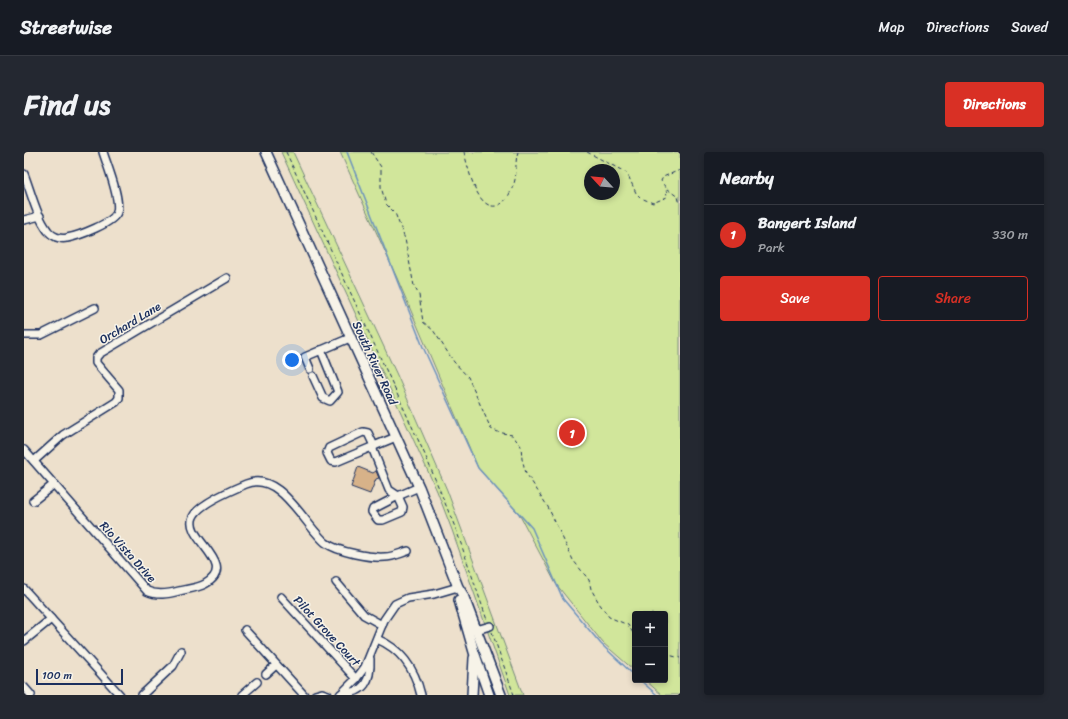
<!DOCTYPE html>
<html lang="en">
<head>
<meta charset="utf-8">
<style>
  :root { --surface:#171b24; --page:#242831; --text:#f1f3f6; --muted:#9ea1a6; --line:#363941; --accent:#d93025 }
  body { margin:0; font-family:Sriracha,sans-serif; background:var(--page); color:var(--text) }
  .controls { position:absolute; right:12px; bottom:12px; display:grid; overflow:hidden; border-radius:4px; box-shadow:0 2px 6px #0003 }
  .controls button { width:36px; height:36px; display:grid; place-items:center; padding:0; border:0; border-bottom:1px solid var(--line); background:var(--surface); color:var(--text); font:20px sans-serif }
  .compass { position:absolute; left:560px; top:12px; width:36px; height:36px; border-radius:50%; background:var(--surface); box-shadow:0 2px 6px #0003; rotate:296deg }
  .scale { position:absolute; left:12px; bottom:10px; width:87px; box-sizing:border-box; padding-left:4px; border:2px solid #1b2f5e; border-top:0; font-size:11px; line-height:14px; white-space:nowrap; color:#1b2f5e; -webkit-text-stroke:3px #f7f3e8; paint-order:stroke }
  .you { position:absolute; left:268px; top:208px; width:14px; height:14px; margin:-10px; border:3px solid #fff; border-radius:50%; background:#1a73e8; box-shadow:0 0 0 6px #1a73e833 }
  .badge { display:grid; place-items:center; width:26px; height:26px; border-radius:50%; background:var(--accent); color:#fff; font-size:13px; font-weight:700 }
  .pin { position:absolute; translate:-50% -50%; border:2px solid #fff; box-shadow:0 1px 4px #0006 }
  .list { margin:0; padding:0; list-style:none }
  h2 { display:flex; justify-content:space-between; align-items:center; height:52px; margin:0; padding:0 16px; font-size:17px }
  h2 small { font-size:13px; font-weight:400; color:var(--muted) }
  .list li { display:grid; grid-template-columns:26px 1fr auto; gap:12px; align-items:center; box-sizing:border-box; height:60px; padding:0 16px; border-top:1px solid var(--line) }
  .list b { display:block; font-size:15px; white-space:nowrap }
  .list p { margin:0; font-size:13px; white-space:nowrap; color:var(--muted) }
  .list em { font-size:13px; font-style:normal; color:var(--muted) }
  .actions { display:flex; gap:8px; padding:12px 16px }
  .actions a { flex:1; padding:9px 0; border:1px solid var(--accent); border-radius:4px; text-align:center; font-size:14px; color:var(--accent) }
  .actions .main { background:var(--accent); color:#fff }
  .map { position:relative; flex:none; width:656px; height:543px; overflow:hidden; border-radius:4px }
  header { display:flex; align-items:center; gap:24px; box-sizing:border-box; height:56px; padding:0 20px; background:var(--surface); border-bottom:1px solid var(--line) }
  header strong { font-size:19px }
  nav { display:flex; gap:22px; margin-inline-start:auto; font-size:14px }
  .intro { display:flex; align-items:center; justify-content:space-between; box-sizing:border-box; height:96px; padding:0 24px }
  h1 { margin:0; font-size:28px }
  .button { padding:10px 18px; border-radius:4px; background:var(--accent); color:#fff; font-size:14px; font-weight:700 }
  main { display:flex; gap:24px; padding:0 24px }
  aside { flex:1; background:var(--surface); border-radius:4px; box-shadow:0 2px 6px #0003 }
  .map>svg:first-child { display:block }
  .green { fill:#d1e69b; stroke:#768a7c; fill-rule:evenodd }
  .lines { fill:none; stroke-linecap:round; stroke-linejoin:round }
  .stream { stroke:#6a91bd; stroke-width:1.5 }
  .building { fill:#d7b289; stroke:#1b2f5e }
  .minor-casing { stroke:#1b2f5e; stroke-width:10 }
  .major-casing { stroke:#1b2f5e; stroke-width:12 }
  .path { stroke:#1b2f5e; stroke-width:1; stroke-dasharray:4 3; stroke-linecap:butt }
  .minor { stroke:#f7f3e8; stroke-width:7 }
  .major { stroke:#f7f3e8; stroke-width:9 }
  .labels { text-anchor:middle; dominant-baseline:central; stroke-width:3; stroke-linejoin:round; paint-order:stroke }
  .street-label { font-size:12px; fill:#1b2f5e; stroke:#f7f3e8 }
</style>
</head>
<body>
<header>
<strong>Streetwise</strong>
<nav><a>Map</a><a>Directions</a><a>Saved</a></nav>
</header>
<div class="intro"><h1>Find us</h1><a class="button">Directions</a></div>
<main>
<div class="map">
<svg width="656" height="543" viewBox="0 0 656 543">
  <rect width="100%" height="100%" fill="#ede0cc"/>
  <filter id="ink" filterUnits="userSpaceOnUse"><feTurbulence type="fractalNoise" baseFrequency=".025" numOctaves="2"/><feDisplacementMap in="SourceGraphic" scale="8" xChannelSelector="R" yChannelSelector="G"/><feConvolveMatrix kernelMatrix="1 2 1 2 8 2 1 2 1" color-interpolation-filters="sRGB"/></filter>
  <g filter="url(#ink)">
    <g class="green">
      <path d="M257,0h12l104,223 50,115 76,205h-13l-58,-165 -15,-39z"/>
      <path d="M316,0h340v543h-18l-17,-15h20v-66h-30v57l-32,-28 -47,-59 -37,-70 -41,-46 -81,-190zM566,18h24v24h-24z"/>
    </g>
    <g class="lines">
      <g class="stream">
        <path d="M323,0l76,195 55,121 54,60 31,71 38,45 34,32"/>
        <path d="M616,528l17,15"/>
      </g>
    </g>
    <path class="building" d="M334,315l15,6 3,-2 3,7 -3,1 -6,15 -19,-7z"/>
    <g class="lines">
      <defs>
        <g id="minor">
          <path d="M0,22c7,18 12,41 24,57 4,5 12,9 19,7 11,-2 47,-15 50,-26 4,-13 -10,-47 -14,-60"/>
          <path d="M0,68l16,-4"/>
          <path d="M0,183h17l54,-27"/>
          <path d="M286,217l-5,-12 45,-19"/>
          <path d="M289,224l10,22 7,3 8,-9 -17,-42"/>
          <path d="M339,280l5,1 6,13 -38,16 -5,-1 -4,-8 2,-5z"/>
          <path d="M372,285l-22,9 -1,4 16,40 9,6 21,-9"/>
          <path d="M0,298l123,141c10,5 21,3 32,0 8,-2 19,-3 26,-7 35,-19 -22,-46 -12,-67 5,-13 41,-28 53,-33 34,-14 58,41 80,59 12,9 44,15 59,14 8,0 16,-4 23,-6"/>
          <path d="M10,309l29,-26 53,-33 3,-4v-8l-23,-27v-5l3,-4 128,-76"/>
          <path d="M374,344l5,11 -1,5 -19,8h-5l-6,-8 1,-3z"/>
          <path d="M9,349l20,-16"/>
          <path d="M312,430l28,33 18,10"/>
          <path d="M0,437l96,106"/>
          <path d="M257,445l75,82"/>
          <path d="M221,478l59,65"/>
          <path d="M449,479l17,-5"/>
          <path d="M353,487c24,10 38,31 44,56"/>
          <path d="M0,489l27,-22"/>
          <path d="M242,522l10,-9"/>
          <path d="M0,535l7,8"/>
          <path d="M317,542c24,-1 30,-13 29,-35"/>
          <path d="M118,543l31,-29 8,-15"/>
          <path d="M218,543l15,-13"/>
          <path d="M291,543l7,-2 6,2"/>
          <path d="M316,543l16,-16 9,-12 19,-47 11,-16 13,-6 26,-4 24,-7"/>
        </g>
        <g id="major">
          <path d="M242,0l153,335 39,100 5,8 38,100"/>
          <path d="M435,448l15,52 15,43"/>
          <path d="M448,543l2,-37"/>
        </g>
      </defs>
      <use href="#minor" class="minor-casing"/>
      <use href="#major" class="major-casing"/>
      <g class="path">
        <path d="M262,0l140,305 31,75 30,88"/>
        <path d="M347,0l10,15v20l5,17 9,9 10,26 9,47 5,9 4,27 10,8 21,32 14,15 23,52 7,3 14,3 9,11 1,13 4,14 22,34 25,53 16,20 2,9 8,14 10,14 19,8 7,11"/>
        <path d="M440,0c4,15 12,57 32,54 9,-2 14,-12 17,-20 5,-11 1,-23 5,-34"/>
        <path d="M563,0l40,21 9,20 5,5 12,5 14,-6 -1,-9 -5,-7 2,-4 17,-7"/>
        <path d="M643,37l11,8 2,7"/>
        <path d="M468,480l22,63"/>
        <path d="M641,502l15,4"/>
      </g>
      <use href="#minor" class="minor"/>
      <use href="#major" class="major"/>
    </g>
  </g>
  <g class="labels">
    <g class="street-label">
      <text transform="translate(106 171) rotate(-31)">Orchard Lane</text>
      <text transform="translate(351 211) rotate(65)">South River Road</text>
      <text transform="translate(104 400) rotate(48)">Rio Vista Drive</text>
      <text transform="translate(303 479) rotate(47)">Pilot Grove Court</text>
    </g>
  </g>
</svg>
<div class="controls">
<button>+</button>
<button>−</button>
</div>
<svg class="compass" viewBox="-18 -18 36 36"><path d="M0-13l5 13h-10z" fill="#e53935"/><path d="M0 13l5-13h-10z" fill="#9ea1a6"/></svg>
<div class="scale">100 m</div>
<div class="you"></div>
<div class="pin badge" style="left:548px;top:281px">1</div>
</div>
<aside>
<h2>Nearby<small></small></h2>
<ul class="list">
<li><span class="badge">1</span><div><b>Bangert Island</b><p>Park</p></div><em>330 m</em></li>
</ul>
<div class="actions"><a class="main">Save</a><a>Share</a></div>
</aside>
</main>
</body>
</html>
